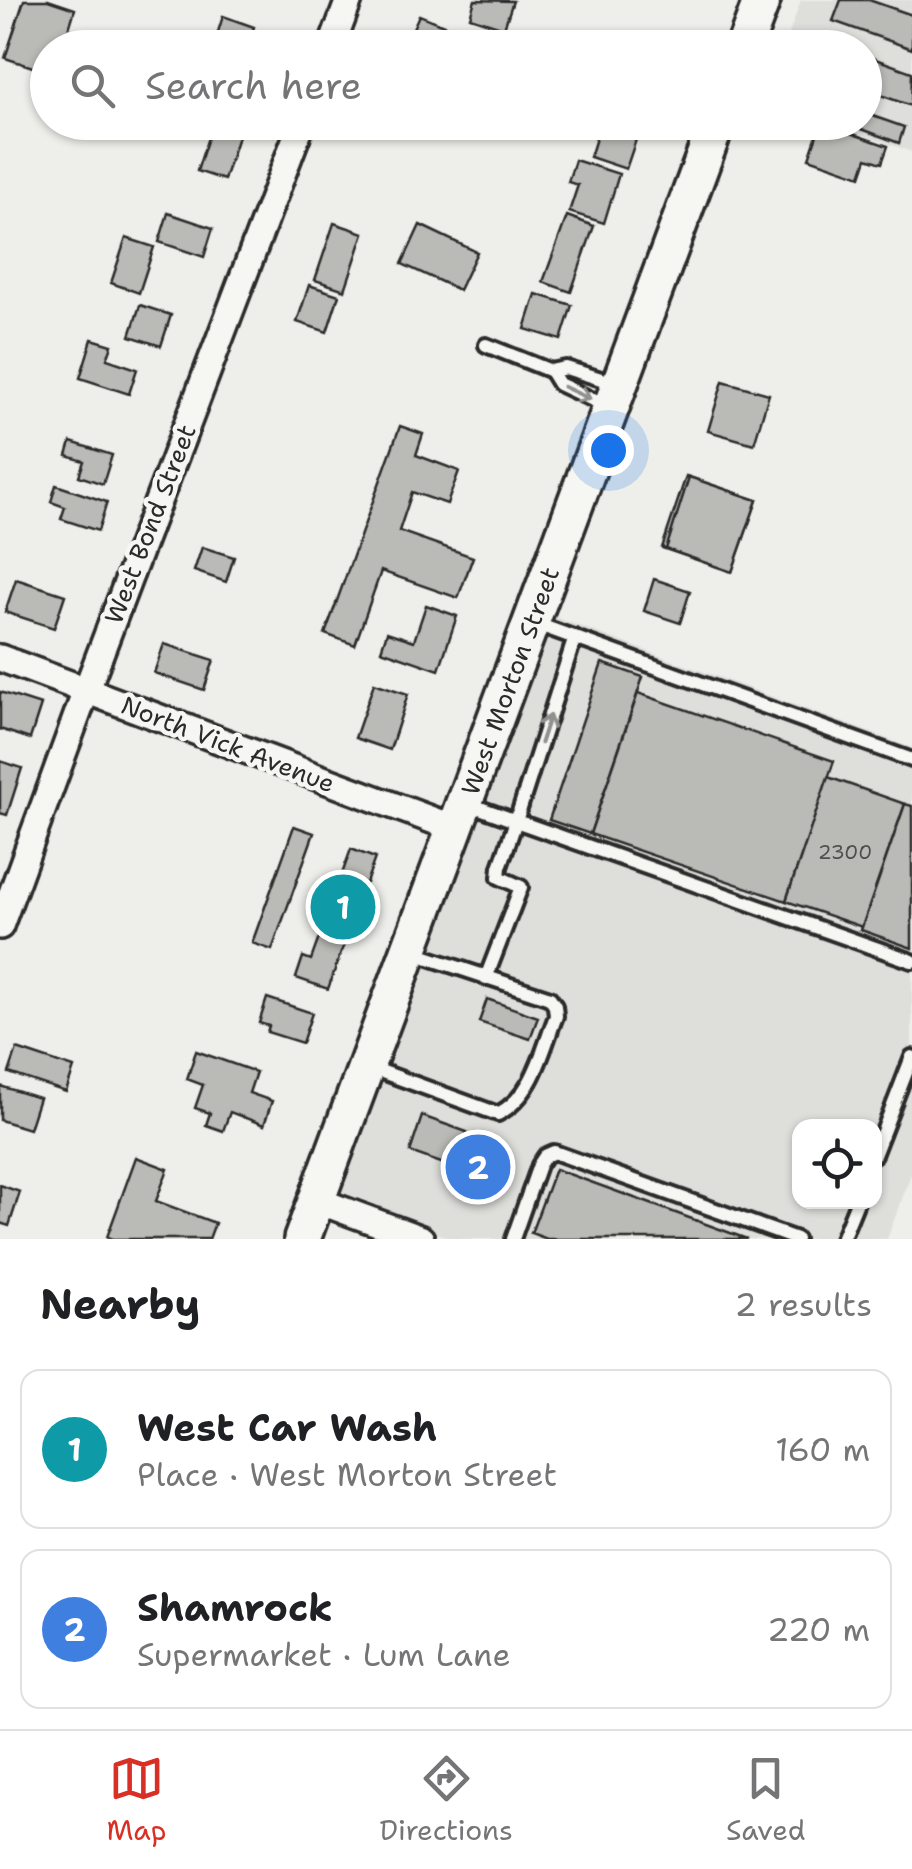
<!DOCTYPE html>
<html lang="en">
<head>
<meta charset="utf-8">
<style>
  :root { --surface:#fff; --page:#f6f6f6; --text:#202124; --muted:#757577; --line:#e0e0e0; --accent:#d93025 }
  body { margin:0; font-family:"Shantell Sans",sans-serif; background:var(--page); color:var(--text) }
  .controls { position:absolute; right:30px; bottom:30px; display:grid; overflow:hidden; border-radius:20px; box-shadow:0 2px 8px #0004 }
  .controls button { width:90px; height:90px; display:grid; place-items:center; padding:0; border:0; border-bottom:2px solid var(--line); background:var(--surface); color:var(--text); font:50px sans-serif }
  .you { position:absolute; left:608px; top:450px; width:35px; height:35px; margin:-25px; border:8px solid #fff; border-radius:50%; background:#1a73e8; box-shadow:0 0 0 15px #1a73e833 }
  .badge { display:grid; place-items:center; width:65px; height:65px; border-radius:50%; background:var(--accent); color:#fff; font-size:32px; font-weight:700 }
  .pin { position:absolute; translate:-50% -50%; border:5px solid #fff; box-shadow:0 2px 10px #0006 }
  .list { margin:0; padding:0; list-style:none }
  h2 { display:flex; justify-content:space-between; align-items:center; height:130px; margin:0; padding:0 40px; font-size:42px }
  h2 small { font-size:32px; font-weight:400; color:var(--muted) }
  .list li { display:grid; grid-template-columns:65px 1fr auto; gap:30px; align-items:center; box-sizing:border-box; height:160px; margin:0 20px 20px; padding:0 20px; border:2px solid var(--line); border-radius:20px }
  .list b { display:block; font-size:38px; white-space:nowrap }
  .list p { margin:0; font-size:32px; white-space:nowrap; color:var(--muted) }
  .list em { font-size:32px; font-style:normal; color:var(--muted) }
  .icon { flex:none; width:55px; height:55px; fill:none; stroke:currentColor; stroke-width:2; stroke-linecap:round; stroke-linejoin:round }
  .map { position:relative; flex:none; width:912px; height:1239px; overflow:hidden }
  .search { position:absolute; background:var(--surface); box-shadow:0 2px 8px #0004; left:30px; right:30px; top:30px; height:110px; display:flex; align-items:center; gap:25px; box-sizing:border-box; padding:0 35px; border-radius:55px; color:var(--muted); font-size:38px }
  .sheet { height:490px; background:var(--surface) }
  nav { display:flex; justify-content:space-around; align-items:center; box-sizing:border-box; height:140px; border-top:2px solid var(--line); background:var(--surface); font-size:28px; color:var(--muted) }
  nav a { display:grid; justify-items:center; gap:5px }
  nav .on { color:var(--accent) }
  .map>svg:first-child { display:block }
  .built { fill:#dededb; fill-rule:evenodd }
  .building { fill:#babab7; stroke:#2b2b2b; stroke-width:2.5 }
  .lines { fill:none; stroke-linecap:round; stroke-linejoin:round }
  .lane-casing { stroke:#2b2b2b; stroke-width:20 }
  .street-casing { stroke:#2b2b2b; stroke-width:32 }
  .secondary-casing { stroke:#2b2b2b; stroke-width:42 }
  .lane { stroke:#f6f6f2; stroke-width:12 }
  .street { stroke:#f6f6f2; stroke-width:25 }
  .secondary { stroke:#f6f6f2; stroke-width:35 }
  .oneway { stroke:#90908e }
  .labels { text-anchor:middle; dominant-baseline:central; stroke-width:9; stroke-linejoin:round; paint-order:stroke }
  .number-label { font-size:20px; fill:#4f4f4e }
  .street-label { font-size:25px; fill:#2b2b2b; stroke:#f6f6f2 }
</style>
</head>
<body>
<div class="map">
<svg width="912" height="1239" viewBox="0 0 912 1239">
  <rect width="100%" height="100%" fill="#eeeeea"/>
  <filter id="ink" filterUnits="userSpaceOnUse"><feTurbulence type="fractalNoise" baseFrequency=".01" numOctaves="2"/><feDisplacementMap in="SourceGraphic" scale="20" xChannelSelector="R" yChannelSelector="G"/><feConvolveMatrix kernelMatrix="1 2 1 2 8 2 1 2 1" color-interpolation-filters="sRGB"/></filter>
  <g filter="url(#ink)">
    <g class="built">
      <path d="M801,0h111v152l-83,-29 35,-1v-74h-80z"/>
      <path d="M549,615l363,133v424l-25,67h-434l-117,-43zM800,1126h74v76h-74z"/>
    </g>
    <g class="building">
      <path d="M24,0h24l27,9 -12,39h-15v24l-43,-14z"/>
      <path d="M475,0l38,1 -9,27 -34,-11z"/>
      <path d="M841,0h28l43,15v34l-79,-28z"/>
      <path d="M419,15l59,24 -4,9h-60l-8,-4z"/>
      <path d="M223,16l31,11 -7,21h-34z"/>
      <path d="M864,55l48,17 -1,34 -47,-17z"/>
      <path d="M864,113l40,14 -5,16 -56,-21h21z"/>
      <path d="M213,122l29,2 -18,56 -27,-9z"/>
      <path d="M592,122h50l-16,47 -36,-12 8,-25 -8,-2z"/>
      <path d="M821,123l67,23 -6,17 -15,-5 -6,18 -52,-18z"/>
      <path d="M575,160l44,14 -15,49 -35,-11 9,-27 -10,-3z"/>
      <path d="M168,213l45,15 -9,29 -45,-15z"/>
      <path d="M567,216l27,10 -23,66 -28,-10z"/>
      <path d="M334,223l30,10 -19,57 -30,-10z"/>
      <path d="M420,225l57,27 -18,38 -57,-26z"/>
      <path d="M126,238l28,9 -15,46 -28,-10z"/>
      <path d="M309,285l30,10 -12,37 -30,-10z"/>
      <path d="M536,294l36,11 -11,35 -36,-11z"/>
      <path d="M140,305l31,10 -10,31 -31,-10z"/>
      <path d="M92,339l20,6 -5,14 30,10 -8,25 -49,-16z"/>
      <path d="M723,381l46,13 -15,50 -46,-13z"/>
      <path d="M400,426l23,8 -7,21 43,16 -12,33 -35,-12 -13,39 74,26 -15,41 -77,-27 -26,74 -30,-11z"/>
      <path d="M71,442l41,13 -9,29 -24,-8 5,-15 -17,-5z"/>
      <path d="M686,476l71,24 -25,72 -70,-24z"/>
      <path d="M689,477l68,23 -25,72 -66,-23z"/>
      <path d="M56,485l51,17 -9,29 -37,-12 4,-12 -14,-5z"/>
      <path d="M202,547l32,10 -8,25 -32,-11z"/>
      <path d="M16,579l49,16 -11,33 -49,-16z"/>
      <path d="M654,579l36,12 -10,32 -36,-12z"/>
      <path d="M426,605l31,11 -18,54 -58,-20 6,-18 27,9z"/>
      <path d="M164,644l50,16 -10,30 -50,-17z"/>
      <path d="M602,663l41,14 -53,157 -41,-14z"/>
      <path d="M374,683l34,11 -18,56 -35,-12z"/>
      <path d="M0,692l41,13 -11,34 -30,-10z"/>
      <path d="M638,693l196,68 -48,140 -196,-67z"/>
      <path d="M0,761l22,7 -15,47 -7,-2z"/>
      <path d="M828,777l77,27 -43,123 -76,-26z"/>
      <path d="M905,804l7,2v142l-51,-18z"/>
      <path d="M294,826l20,7 -42,117 -20,-7z"/>
      <path d="M351,849l24,9 -47,131 -32,-11 7,-21 8,3z"/>
      <path d="M267,998l45,15 -10,30 -35,-11 2,-6 -10,-3z"/>
      <path d="M487,999l51,18 -8,22 -51,-17z"/>
      <path d="M17,1049l57,19 -8,24 -57,-19z"/>
      <path d="M196,1051l60,21 -7,21 23,8 -8,24 -34,-13 -7,19 -17,-6 4,-12 -15,-5 8,-23 -16,-6z"/>
      <path d="M0,1086l39,12 -10,31 -29,-9z"/>
      <path d="M422,1116l45,16 -12,36 -45,-16z"/>
      <path d="M471,1138l30,11 -16,47 -30,-11z"/>
      <path d="M136,1157l32,12 -12,32 59,22 -6,16h-97l-5,-2z"/>
      <path d="M555,1169l192,70h-200l-16,-6z"/>
      <path d="M0,1185l20,7 -11,34 -9,-3z"/>
    </g>
    <g class="lines">
      <defs>
        <g id="lane">
          <path d="M486,345l65,26"/>
          <path d="M608,407l-49,-23 -8,-13 15,-3 51,16"/>
          <path d="M534,623l378,137"/>
          <path d="M575,637l-59,184 396,140"/>
          <path d="M466,803l50,18 -16,46 -1,10 22,10 -35,91"/>
          <path d="M369,1067l129,47c36,-19 44,-63 58,-98l-1,-10 -5,-8 -139,-46"/>
          <path d="M874,1155l38,-98"/>
          <path d="M513,1239l26,-74 6,-9 9,-4 242,87"/>
          <path d="M842,1239l15,-37"/>
        </g>
        <g id="street">
          <path d="M331,48l18,-48"/>
          <path d="M0,658l456,171"/>
          <path d="M0,926l86,-235 216,-569"/>
          <path d="M316,1200l105,39"/>
        </g>
        <g id="secondary">
          <path d="M744,48l18,-48"/>
          <path d="M302,1239l415,-1117"/>
        </g>
      </defs>
      <use href="#lane" class="lane-casing"/>
      <use href="#street" class="street-casing"/>
      <use href="#secondary" class="secondary-casing"/>
      <use href="#lane" class="lane"/>
      <use href="#street" class="street"/>
      <use href="#secondary" class="secondary"/>
    </g>
    <defs><path id="oneway-shaft" d="M-6 0H5M1.5-3L5.5 0L1.5 3" fill="none" stroke-width="1.6" stroke-linecap="round" stroke-linejoin="round" transform="scale(2.5)"/></defs>
    <g class="oneway">
      <use href="#oneway-shaft" transform="translate(577 393) rotate(25)"/>
      <use href="#oneway-shaft" transform="translate(545 729) rotate(-72)"/>
    </g>
  </g>
  <g class="labels">
    <g class="number-label">
      <text x="845" y="852">2300</text>
    </g>
    <g class="street-label">
      <text transform="translate(150 524) rotate(-69)">West Bond Street</text>
      <text transform="translate(510 681) rotate(-70)">West Morton Street</text>
      <text transform="translate(228 744) rotate(21)">North Vick Avenue</text>
    </g>
  </g>
</svg>
<div class="controls">
<button><svg class="icon" aria-label="locate" viewBox="0 0 24 24"><circle cx="12" cy="12" r="6"/><path d="M12 2v4M12 18v4M2 12h4M18 12h4"/></svg></button>
</div>
<div class="you"></div>
<div class="pin badge" style="left:343px;top:907px;background:#0f9aa8">1</div>
<div class="pin badge" style="left:478px;top:1167px;background:#3f7fe0">2</div>
<div class="search"><svg class="icon" aria-label="search" viewBox="0 0 24 24"><circle cx="10" cy="10" r="6"/><path d="M15 15l6 6"/></svg>Search here</div>
</div>
<section class="sheet">
<h2>Nearby<small>2 results</small></h2>
<ul class="list">
<li><span class="badge" style="background:#0f9aa8">1</span><div><b>West Car Wash</b><p>Place · West Morton Street</p></div><em>160 m</em></li>
<li><span class="badge" style="background:#3f7fe0">2</span><div><b>Shamrock</b><p>Supermarket · Lum Lane</p></div><em>220 m</em></li>
</ul>
</section>
<nav>
<a class="on"><svg class="icon" aria-label="map" viewBox="0 0 24 24"><path d="M3 6l6-2 6 2 6-2v14l-6 2-6-2-6 2zM9 4v14M15 6v14"/></svg>Map</a>
<a><svg class="icon" aria-label="directions" viewBox="0 0 24 24"><path d="M12 3l9 9-9 9-9-9zM9 14v-3h6M13 9l2 2-2 2"/></svg>Directions</a>
<a><svg class="icon" aria-label="saved" viewBox="0 0 24 24"><path d="M7 4h10v16l-5-4-5 4z"/></svg>Saved</a>
</nav>
</body>
</html>
